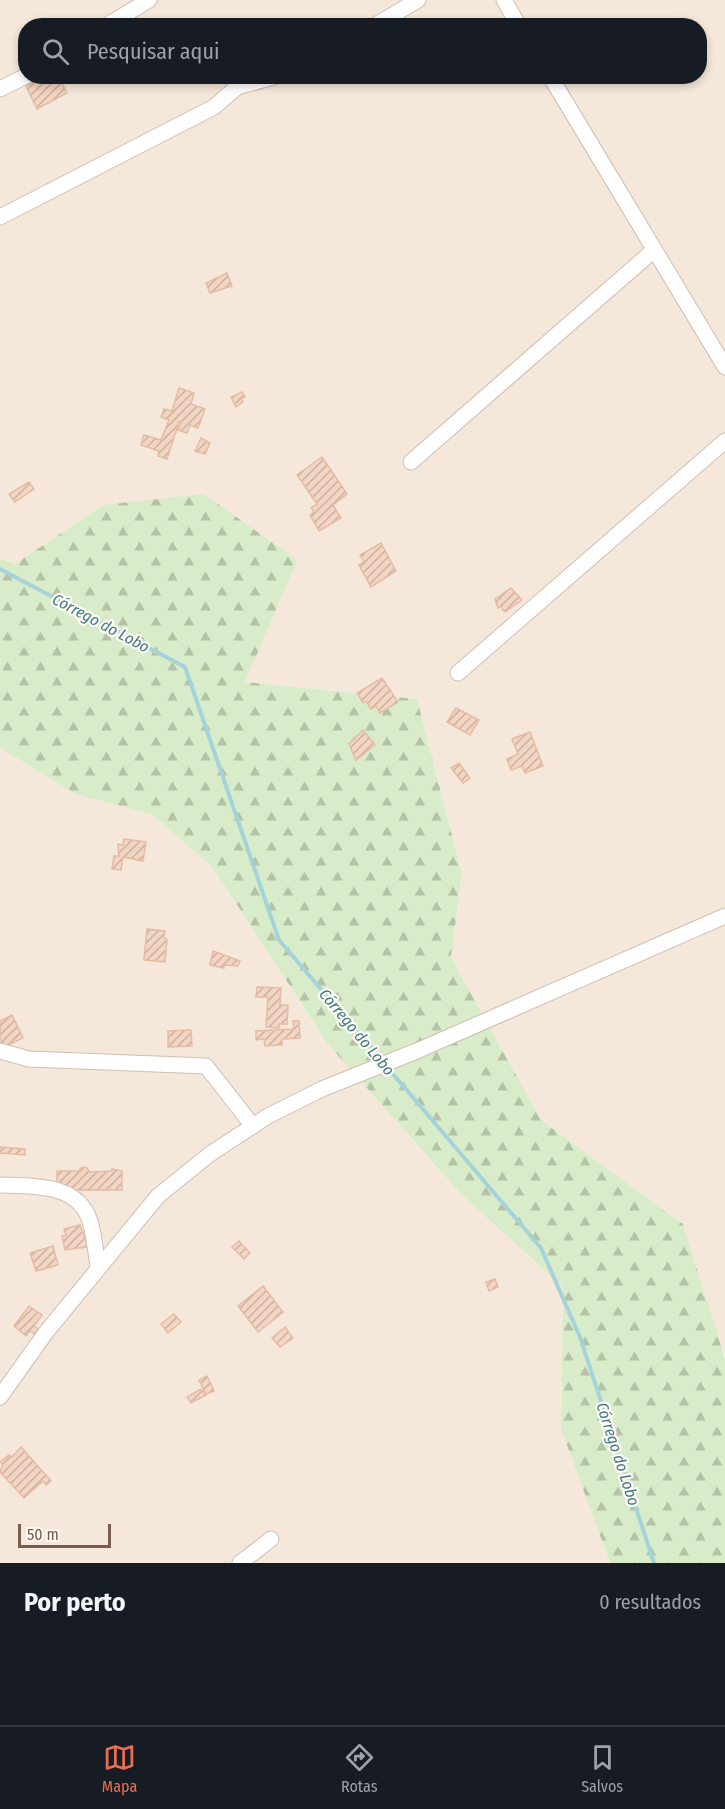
<!DOCTYPE html>
<html lang="pt">
<head>
<meta charset="utf-8">
<style>
  :root { --surface:#171b24; --page:#20242c; --text:#f1f3f6; --muted:#9ea1a6; --line:#363941; --accent:#e76f51 }
  body { margin:0; font-family:"Fira Sans Condensed",sans-serif; background:var(--page); color:var(--text) }
  .scale { position:absolute; left:18px; bottom:15px; width:93px; box-sizing:border-box; padding-left:6px; border:3px solid #7a5c4d; border-top:0; font-size:16px; line-height:21px; white-space:nowrap; color:#7a5c4d; -webkit-text-stroke:4px #fffaf3; paint-order:stroke }
  .list { margin:0; padding:0; list-style:none }
  h2 { display:flex; justify-content:space-between; align-items:center; height:78px; margin:0; padding:0 24px; font-size:26px }
  h2 small { font-size:20px; font-weight:400; color:var(--muted) }
  .icon { flex:none; width:33px; height:33px; fill:none; stroke:currentColor; stroke-width:2; stroke-linecap:round; stroke-linejoin:round }
  .map { position:relative; flex:none; width:725px; height:1563px; overflow:hidden }
  .search { position:absolute; background:var(--surface); box-shadow:0 3px 9px #0003; left:18px; right:18px; top:18px; height:66px; display:flex; align-items:center; gap:15px; box-sizing:border-box; padding:0 21px; border-radius:24px; color:var(--muted); font-size:22px }
  .sheet { height:162px; background:var(--surface) }
  nav { display:flex; justify-content:space-around; align-items:center; box-sizing:border-box; height:84px; border-top:2px solid var(--line); background:var(--surface); font-size:16px; color:var(--muted) }
  nav a { display:grid; justify-items:center; gap:3px }
  nav .on { color:var(--accent) }
  .map>svg:first-child { display:block }
  .residential { fill:#f5e8da; fill-rule:evenodd }
  .forest { fill:url(#forest-firs) }
  .lines { fill:none; stroke-linecap:round; stroke-linejoin:round }
  .stream { stroke:#a5d3da; stroke-width:4 }
  .building { fill:url(#building-hatch); stroke:#e6bba3; stroke-width:1.5 }
  .minor-casing { stroke:#d1beb0; stroke-width:17 }
  .minor { stroke:#fff; stroke-width:15 }
  .labels { text-anchor:middle; dominant-baseline:central; stroke-width:4.5; stroke-linejoin:round; paint-order:stroke }
  .water-label { font-size:16px; font-style:italic; fill:#437c86; stroke:#fffaf3 }
</style>
</head>
<body>
<div class="map">
<svg width="725" height="1563" viewBox="0 0 725 1563">
  <defs>
    <pattern id="forest-firs" width="22" height="20" patternUnits="userSpaceOnUse" patternTransform="scale(1.5)"><rect width="22" height="20" fill="#d8ecc9"/><path d="M5 1l3.5 6h-7zM16 11l3.5 6h-7z" fill="#b4c2a5"/></pattern>
    <pattern id="building-hatch" width="6" height="6" patternUnits="userSpaceOnUse" patternTransform="scale(1.5)"><rect width="6" height="6" fill="#f3d5c3"/><path d="M-1 1l2-2M0 6l6-6M5 7l2-2" fill="none" stroke="#cab0a1"/></pattern>
  </defs>
  <rect width="100%" height="100%" fill="#fdf6ec"/>
  <g class="residential">
    <path d="M0,0h725v1353l-3,1 -39,-130 -142,-104 -90,-163 11,-83 -45,-175 -172,-17 -142,-177 -88,59 -15,-6zM26,26h674v50h-674z"/>
    <path d="M0,748l76,46 77,21 60,53 114,175 133,150 103,94 -2,142 49,134h-610z"/>
  </g>
  <path class="forest" d="M204,494l93,66 -52,122 172,17 45,175 -11,83 90,163 142,104 42,135v204h-115l-49,-134 2,-142 -103,-94 -133,-150 -114,-175 -60,-53 -77,-21 -76,-46v-190l15,6 88,-59z"/>
  <g class="lines">
    <g class="stream">
      <path d="M0,569l185,98 94,273 104,122"/>
      <path d="M387,1067l154,181 39,89 74,226"/>
    </g>
  </g>
  <g class="building">
    <path d="M45,76h13l9,17 -30,16 -11,-23z"/>
    <path d="M227,273l5,13 -22,7 -4,-10z"/>
    <path d="M179,388l15,5 -3,11 14,5 -7,19 -8,-3 -3,8 -9,-3 3,-8h-2l-12,37 -9,-3 1,-5 -18,-6 3,-10 17,5 8,-20 -8,-3 3,-8 8,2z"/>
    <path d="M242,392l3,5 -4,2 2,3 -7,5 -5,-10z"/>
    <path d="M201,438l9,5 -5,11 -10,-3z"/>
    <path d="M322,457l25,37 -14,11 8,13 -22,13 -9,-16 4,-3 -3,-4 6,-4 -20,-29z"/>
    <path d="M29,482l5,7 -19,13 -6,-8z"/>
    <path d="M381,543l15,28 -25,16 -12,-22 5,-3 -4,-7z"/>
    <path d="M511,588l11,12 -17,12 -5,-6 -2,2 -3,-9z"/>
    <path d="M382,678l16,24 -18,11 -4,-7 -5,3 -5,-8 -3,2 -6,-10z"/>
    <path d="M456,708l23,12 -9,15 -23,-13z"/>
    <path d="M363,730l12,15 -19,15 -7,-16z"/>
    <path d="M530,732l13,34 -18,7 -3,-7 -11,4 -4,-11 11,-5 -6,-15z"/>
    <path d="M459,763l11,15 -7,5 -12,-15z"/>
    <path d="M124,839l22,3 -3,19 -20,-4 -2,13 -9,-1 2,-13h5l-1,-12 5,1z"/>
    <path d="M147,929l18,2 -1,7 3,1 -2,23 -21,-2z"/>
    <path d="M213,951l27,10 -2,5 -14,-1v3l-14,-3z"/>
    <path d="M257,987l24,1 -1,17h8l-1,19h-8v4l-13,-1 2,-30h-12z"/>
    <path d="M12,1015l11,23 -23,11v-28z"/>
    <path d="M293,1021h6l1,17 -18,1v6l-17,1 -1,-7 -8,1v-9l38,-2z"/>
    <path d="M191,1030l1,16 -24,1v-16z"/>
    <path d="M0,1147l25,2v6l-25,-2z"/>
    <path d="M86,1167l4,5 22,-1v-2l10,2v19h-62l-3,-4v-15h23v-3z"/>
    <path d="M80,1225l8,22 -23,3 -3,-14 4,-1 -2,-6z"/>
    <path d="M239,1241l11,12 -6,6 -12,-12z"/>
    <path d="M53,1246l5,19 -22,6 -6,-18z"/>
    <path d="M495,1279l3,8 -9,4 -3,-9z"/>
    <path d="M263,1286l20,26 -25,20 -20,-26z"/>
    <path d="M29,1306l13,9 -8,11 6,4 -4,5 -6,-4 -4,5 -12,-10z"/>
    <path d="M174,1314l7,8 -13,11 -7,-9z"/>
    <path d="M285,1327l8,11 -13,9 -8,-9z"/>
    <path d="M207,1376l7,15 -8,3 -7,-14z"/>
    <path d="M201,1389l5,6 -15,8 -4,-6z"/>
    <path d="M21,1447l30,34 -5,4 -3,-4 -19,17 -24,-26 3,-8 -3,-2 9,-7 3,2z"/>
  </g>
  <g class="lines">
    <defs>
      <g id="minor">
        <path d="M504,0l15,26"/>
        <path d="M106,26l43,-26"/>
        <path d="M374,26l44,-26"/>
        <path d="M550,76l175,291"/>
        <path d="M0,89l26,-13"/>
        <path d="M0,217l214,-110 23,-20 40,-11"/>
        <path d="M411,462l243,-212"/>
        <path d="M458,673l267,-232"/>
        <path d="M0,1051l29,8 177,7 47,60"/>
        <path d="M0,1185c32,1 78,-2 90,36 4,14 6,31 8,46"/>
        <path d="M0,1397l47,-66 111,-135 52,-42 58,-38 54,-27 97,-39 306,-134"/>
        <path d="M240,1563l31,-24"/>
      </g>
    </defs>
    <use href="#minor" class="minor-casing"/>
    <use href="#minor" class="minor"/>
  </g>
  <g class="labels">
    <g class="water-label">
      <text transform="translate(101 623) rotate(28)">Córrego do Lobo</text>
      <text transform="translate(357 1032) rotate(50)">Córrego do Lobo</text>
      <text transform="translate(618 1454) rotate(72)">Córrego do Lobo</text>
    </g>
  </g>
</svg>
<div class="scale">50 m</div>
<div class="search"><svg class="icon" aria-label="search" viewBox="0 0 24 24"><circle cx="10" cy="10" r="6"/><path d="M15 15l6 6"/></svg>Pesquisar aqui</div>
</div>
<section class="sheet">
<h2>Por perto<small>0 resultados</small></h2>
<ul class="list">
</ul>
</section>
<nav>
<a class="on"><svg class="icon" aria-label="map" viewBox="0 0 24 24"><path d="M3 6l6-2 6 2 6-2v14l-6 2-6-2-6 2zM9 4v14M15 6v14"/></svg>Mapa</a>
<a><svg class="icon" aria-label="directions" viewBox="0 0 24 24"><path d="M12 3l9 9-9 9-9-9zM9 14v-3h6M13 9l2 2-2 2"/></svg>Rotas</a>
<a><svg class="icon" aria-label="saved" viewBox="0 0 24 24"><path d="M7 4h10v16l-5-4-5 4z"/></svg>Salvos</a>
</nav>
</body>
</html>
